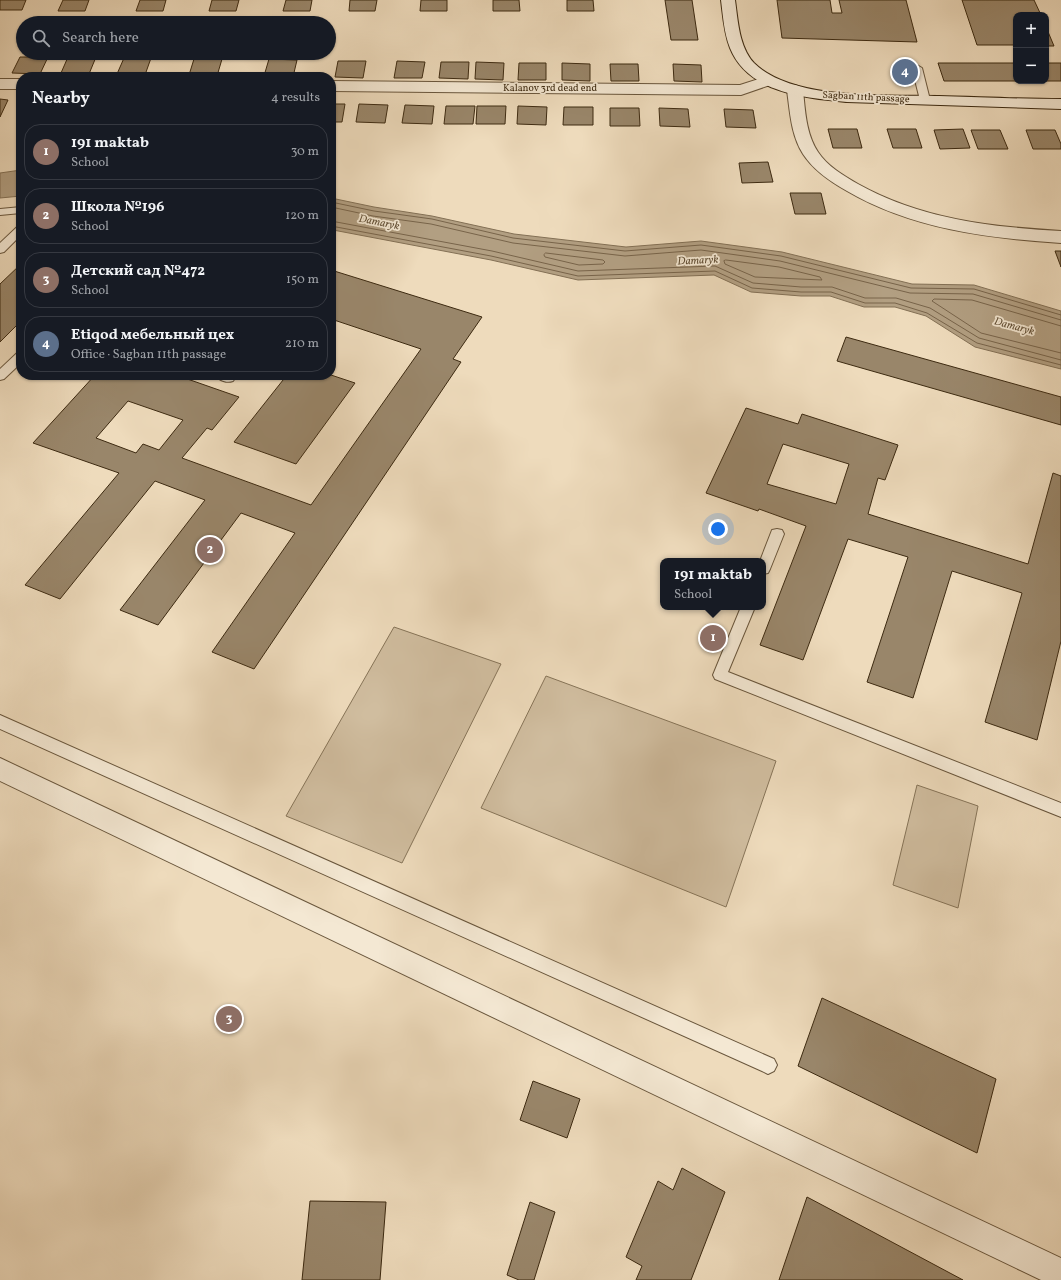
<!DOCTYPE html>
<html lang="en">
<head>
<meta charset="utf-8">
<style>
  :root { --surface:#171b24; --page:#20242c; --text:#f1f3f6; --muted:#9ea1a6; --line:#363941; --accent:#db2777 }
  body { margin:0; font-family:Vollkorn,serif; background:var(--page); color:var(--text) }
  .controls { position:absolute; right:12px; top:12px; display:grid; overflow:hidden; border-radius:8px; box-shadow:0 1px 3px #0004 }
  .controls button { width:36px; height:36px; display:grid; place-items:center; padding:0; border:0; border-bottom:1px solid var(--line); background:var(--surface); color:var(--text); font:20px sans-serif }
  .you { position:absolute; left:718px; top:529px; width:14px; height:14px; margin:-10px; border:3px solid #fff; border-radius:50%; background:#1a73e8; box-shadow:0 0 0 6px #1a73e833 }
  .badge { display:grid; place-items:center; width:26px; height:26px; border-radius:50%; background:var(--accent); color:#fff; font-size:13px; font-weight:700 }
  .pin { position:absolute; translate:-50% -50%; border:2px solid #fff; box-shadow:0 1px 4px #0006 }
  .popup { position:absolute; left:660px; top:558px; width:106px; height:52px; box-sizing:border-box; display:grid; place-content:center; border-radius:8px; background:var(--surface); filter:drop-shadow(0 1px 3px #0005); font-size:13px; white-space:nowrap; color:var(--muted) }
  .popup b { font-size:15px; color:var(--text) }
  .popup::after { content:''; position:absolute; left:50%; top:100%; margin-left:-8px; border:8px solid transparent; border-top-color:var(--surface) }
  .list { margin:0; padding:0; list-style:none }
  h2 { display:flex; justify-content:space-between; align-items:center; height:52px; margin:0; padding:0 16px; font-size:17px }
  h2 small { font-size:13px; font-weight:400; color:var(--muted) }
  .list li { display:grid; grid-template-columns:26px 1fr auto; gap:12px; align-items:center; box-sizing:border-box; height:56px; margin:0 8px 8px; padding:0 8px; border:1px solid var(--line); border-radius:16px }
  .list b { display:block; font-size:15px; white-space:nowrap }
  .list p { margin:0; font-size:13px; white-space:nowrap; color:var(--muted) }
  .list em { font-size:13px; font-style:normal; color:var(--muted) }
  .icon { flex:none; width:22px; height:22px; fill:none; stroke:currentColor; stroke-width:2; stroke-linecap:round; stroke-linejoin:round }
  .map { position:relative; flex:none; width:1061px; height:1280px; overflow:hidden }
  .search { position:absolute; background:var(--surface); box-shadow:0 1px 3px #0004; left:16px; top:16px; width:320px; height:44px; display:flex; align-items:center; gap:10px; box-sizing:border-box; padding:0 14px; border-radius:22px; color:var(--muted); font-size:15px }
  .panel { position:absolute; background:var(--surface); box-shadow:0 1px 3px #0004; left:16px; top:72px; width:320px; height:308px; border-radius:16px }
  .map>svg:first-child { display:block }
  .green { fill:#d0bd9f; stroke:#867458 }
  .water { fill:#b29f82; stroke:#837055 }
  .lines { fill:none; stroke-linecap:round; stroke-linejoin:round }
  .shore { stroke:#78644a; stroke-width:1 }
  .building { fill:#99866a; stroke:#3d2a11; fill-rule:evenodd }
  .lane-casing { stroke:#69563c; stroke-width:2 }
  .street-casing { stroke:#69563c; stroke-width:2 }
  .secondary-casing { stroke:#3d2a11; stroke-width:2 }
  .lane { fill:#f4e8d3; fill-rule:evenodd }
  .street { fill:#f4e8d3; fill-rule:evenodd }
  .secondary { fill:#f4e8d3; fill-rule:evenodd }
  .labels { text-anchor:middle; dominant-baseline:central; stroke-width:3.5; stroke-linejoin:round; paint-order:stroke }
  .far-street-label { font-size:10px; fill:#3d2a11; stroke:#f4e8d3 }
  .far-water-label { font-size:11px; font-style:italic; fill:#604d33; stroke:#f4e8d3 }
</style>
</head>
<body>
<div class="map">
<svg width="1061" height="1280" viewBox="0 0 1061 1280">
  <rect width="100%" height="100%" fill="#eedbbc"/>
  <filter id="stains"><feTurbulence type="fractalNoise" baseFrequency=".005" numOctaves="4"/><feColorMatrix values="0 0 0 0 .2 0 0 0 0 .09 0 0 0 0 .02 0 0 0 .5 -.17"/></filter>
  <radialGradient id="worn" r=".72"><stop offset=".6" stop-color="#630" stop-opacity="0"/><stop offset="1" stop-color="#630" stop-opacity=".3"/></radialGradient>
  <g class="green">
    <path d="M394,627l107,37 -99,199 -116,-47z"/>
    <path d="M546,676l230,85 -50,146 -245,-99z"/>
    <path d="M917,785l61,21 -20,102 -65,-23z"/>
  </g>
  <g class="water">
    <path d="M21,170v26l-21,2v-25z"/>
    <path d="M331,198l43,9 58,9 82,18 112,13 75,-6 81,11 130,32 62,1 87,26v58l-86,-22 -49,-31 -31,-9h-31l-34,-11h-29l-50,-4 -37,-17 -136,5 -87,-20 -158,-30h-2z"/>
  </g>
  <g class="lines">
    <g class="shore">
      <path d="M331,202l43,9 58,8 81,19 112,13 76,-6 80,11 130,32 63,1 87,26"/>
      <path d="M331,207l42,9 58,8 82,19 112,13 76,-6 79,11 130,32 63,1 88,26"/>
      <path d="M331,221l161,30 86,20 137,-5 38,17 48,4h31l33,11h31l34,10 49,30 82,22"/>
      <path d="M331,226l160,30 87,20 137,-5 37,17 49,4h30l34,11h30l32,10 50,30 84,22"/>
      <path d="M546,253l57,7 2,2 -2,2 -24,1 -34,-8 -1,-2z"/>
      <path d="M726,260l53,7 41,10 2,3 -67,-3 -30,-13 -1,-3z"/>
      <path d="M1061,326l-89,-26 -38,-1 -2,2 49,32 80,20"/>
    </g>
  </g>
  <g class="building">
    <path d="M0,0h26l-4,10h-22z"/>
    <path d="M63,0h26l-4,11h-27z"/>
    <path d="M140,0h26l-3,11h-27z"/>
    <path d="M212,0h27l-3,11h-27z"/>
    <path d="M286,0h26l-2,11h-27z"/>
    <path d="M350,0h27l-2,11h-26z"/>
    <path d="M421,0h26v11h-27z"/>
    <path d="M493,0h26l1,11h-27z"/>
    <path d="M567,0h26l1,11h-27z"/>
    <path d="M665,0h27l6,40h-27z"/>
    <path d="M777,0h53l2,13h10l-3,-13h67l11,42 -135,-4z"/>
    <path d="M962,0h72l7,15h-25v30h-39z"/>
    <path d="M1046,27l8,19h-8z"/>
    <path d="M20,57h28l-8,17 -28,-1z"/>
    <path d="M68,57h28l-7,17 -28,-1z"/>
    <path d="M124,58h27l-6,17 -28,-1z"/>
    <path d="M194,59h28l-5,17 -28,-1z"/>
    <path d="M269,59l28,1 -4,17 -29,-1z"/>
    <path d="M338,61h28l-3,17 -28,-1z"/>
    <path d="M397,61l28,1 -3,16h-28z"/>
    <path d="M441,62h28l-1,17 -29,-1z"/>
    <path d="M476,62l28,1 -1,17 -28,-1z"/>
    <path d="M519,63h27v17h-28z"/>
    <path d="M562,63l28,1v17l-28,-1z"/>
    <path d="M938,63h78v18h30v-18h15v18h-117z"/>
    <path d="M610,64h28l1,17h-28z"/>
    <path d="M673,64l28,1 1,17 -28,-1z"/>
    <path d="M0,99l8,1 -8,17z"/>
    <path d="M331,104h14l-3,18h-11z"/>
    <path d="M359,104l29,1 -3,18 -29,-1z"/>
    <path d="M405,105l29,1 -2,18 -30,-1z"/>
    <path d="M446,106h29l-2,18h-29z"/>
    <path d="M477,106h29l-1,18h-29z"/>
    <path d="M518,106l29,1 -1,18 -29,-1z"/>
    <path d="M564,107h29v18h-30z"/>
    <path d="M610,108h29l1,18h-30z"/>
    <path d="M659,108l29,1 2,18 -30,-1z"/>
    <path d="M724,109l29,1 3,18 -30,-1z"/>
    <path d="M828,129h29l5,19h-29z"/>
    <path d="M887,129h29l6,19h-29z"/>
    <path d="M963,129l7,19 -30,1 -6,-19z"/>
    <path d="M971,130h29l8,19h-30z"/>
    <path d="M1026,130h29l6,14v5h-28z"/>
    <path d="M768,162l5,20 -31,1 -3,-20z"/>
    <path d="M790,193h31l5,21h-31z"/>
    <path d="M1055,251h6v16z"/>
    <path d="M21,264v57l-21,21v-58z"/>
    <path d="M331,270l151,47 -29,42 8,3 -207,307 -42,-17 83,-119 -54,-20 -83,112 -38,-15 85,-110 -50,-19 -95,118 -35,-14 94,-112 -86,-30 62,-68h48l8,3 2,-3h23l63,22 -27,33 -5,-2 -25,30 129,47 110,-156 -90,-30zM128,401l55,19 -24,30 -16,-6 -7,9 -40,-15z"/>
    <path d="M846,337l215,60v28l-224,-64z"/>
    <path d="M287,375h44l24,8 -59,81 -62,-22z"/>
    <path d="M746,408l52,16 4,-10 96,31 -13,35 -7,-2 -10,36 160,50 25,-91 8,3v165l-24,99 -52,-18 37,-129 -70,-22 -39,127 -46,-16 41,-125 -60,-18 -45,121 -43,-15 46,-119 -47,-17 -1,2 -52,-18zM783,444l66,20 -13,40 -69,-20z"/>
    <path d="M822,998l174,81 -19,74 -179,-87z"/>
    <path d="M533,1081l47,18 -13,39 -47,-18z"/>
    <path d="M682,1168l43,24 -34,88h-55l6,-14 -16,-9 32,-76 15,9z"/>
    <path d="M807,1197l68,36 88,47h-184z"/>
    <path d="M310,1201l76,1 -6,78h-78z"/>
    <path d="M530,1202l25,10 -21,68h-15l-12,-5z"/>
  </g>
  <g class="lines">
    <defs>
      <g id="lane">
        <path d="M917,65l5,3 8,32 -2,2h-6l-2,-2 -8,-32z"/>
        <path d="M21,207v6l-21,2v-6z"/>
        <path d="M21,226v9l-17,17 -4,1v-10l17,-16z"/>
        <path d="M21,352v11l-17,16 -4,1v-11l17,-16z"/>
        <path d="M216,375h17l2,3 -2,3c-6,2 -14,0 -17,-6z"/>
        <path d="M777,529l5,1 2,4 -14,35 -2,4 -5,1v-13h-3l12,-31z"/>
        <path d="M741,607h14l-27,65 333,131v14l-346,-138 -2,-4z"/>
        <path d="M0,715l774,344 3,6 -3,6 -6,3 -6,-3 -762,-342z"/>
      </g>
      <g id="street">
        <path d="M768,76l5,2 3,3 -3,3 -32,11 -410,-4v-10l409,4z"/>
        <rect x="0" y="79" width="21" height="10"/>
        <path d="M795,85l5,2 3,3c2,20 3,44 15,62 9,14 26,24 40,32 63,35 132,43 203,47v12c-74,-5 -149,-14 -214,-52 -16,-9 -33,-20 -44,-37 -12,-19 -13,-42 -16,-64l3,-3z"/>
        <path d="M0,758l1061,500v22h-20l-1041,-499z"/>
      </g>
      <path id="secondary" d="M721,0h14c3,21 4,47 19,63 38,38 134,32 185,33 41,1 81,3 122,3v10l-214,-7c-42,-4 -99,-9 -117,-54 -6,-15 -7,-32 -9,-48z"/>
    </defs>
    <use href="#lane" class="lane-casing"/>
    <use href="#street" class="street-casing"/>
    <use href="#secondary" class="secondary-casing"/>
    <use href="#lane" class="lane"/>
    <use href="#street" class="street"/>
    <use href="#secondary" class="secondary"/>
  </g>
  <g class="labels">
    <g class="far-street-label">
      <text x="550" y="88">Kalanov 3rd dead end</text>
      <text transform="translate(866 97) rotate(3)">Sagban 11th passage</text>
    </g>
    <g class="far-water-label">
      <text transform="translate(379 223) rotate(11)">Damaryk</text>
      <text transform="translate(698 261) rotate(-3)">Damaryk</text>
      <text transform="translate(1014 327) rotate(15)">Damaryk</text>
    </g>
  </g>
  <rect width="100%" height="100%" filter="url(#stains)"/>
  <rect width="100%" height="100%" fill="url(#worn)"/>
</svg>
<div class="controls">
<button>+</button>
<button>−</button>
</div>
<div class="you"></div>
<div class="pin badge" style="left:713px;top:638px;background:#8d6e63">1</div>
<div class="popup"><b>191 maktab</b>School</div>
<div class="pin badge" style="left:210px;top:550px;background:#8d6e63">2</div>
<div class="pin badge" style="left:229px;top:1019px;background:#8d6e63">3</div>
<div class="pin badge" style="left:905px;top:72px;background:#5c6f8a">4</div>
<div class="search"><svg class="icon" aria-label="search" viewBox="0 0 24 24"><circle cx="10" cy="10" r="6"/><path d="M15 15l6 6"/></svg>Search here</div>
<section class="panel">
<h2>Nearby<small>4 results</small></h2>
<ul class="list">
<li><span class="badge" style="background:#8d6e63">1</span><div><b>191 maktab</b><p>School</p></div><em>30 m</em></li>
<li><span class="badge" style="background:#8d6e63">2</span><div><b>Школа №196</b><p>School</p></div><em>120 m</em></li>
<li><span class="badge" style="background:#8d6e63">3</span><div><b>Детский сад №472</b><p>School</p></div><em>150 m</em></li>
<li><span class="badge" style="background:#5c6f8a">4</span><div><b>Etiqod мебельный цех</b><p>Office · Sagban 11th passage</p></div><em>210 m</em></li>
</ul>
</section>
</div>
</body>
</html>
